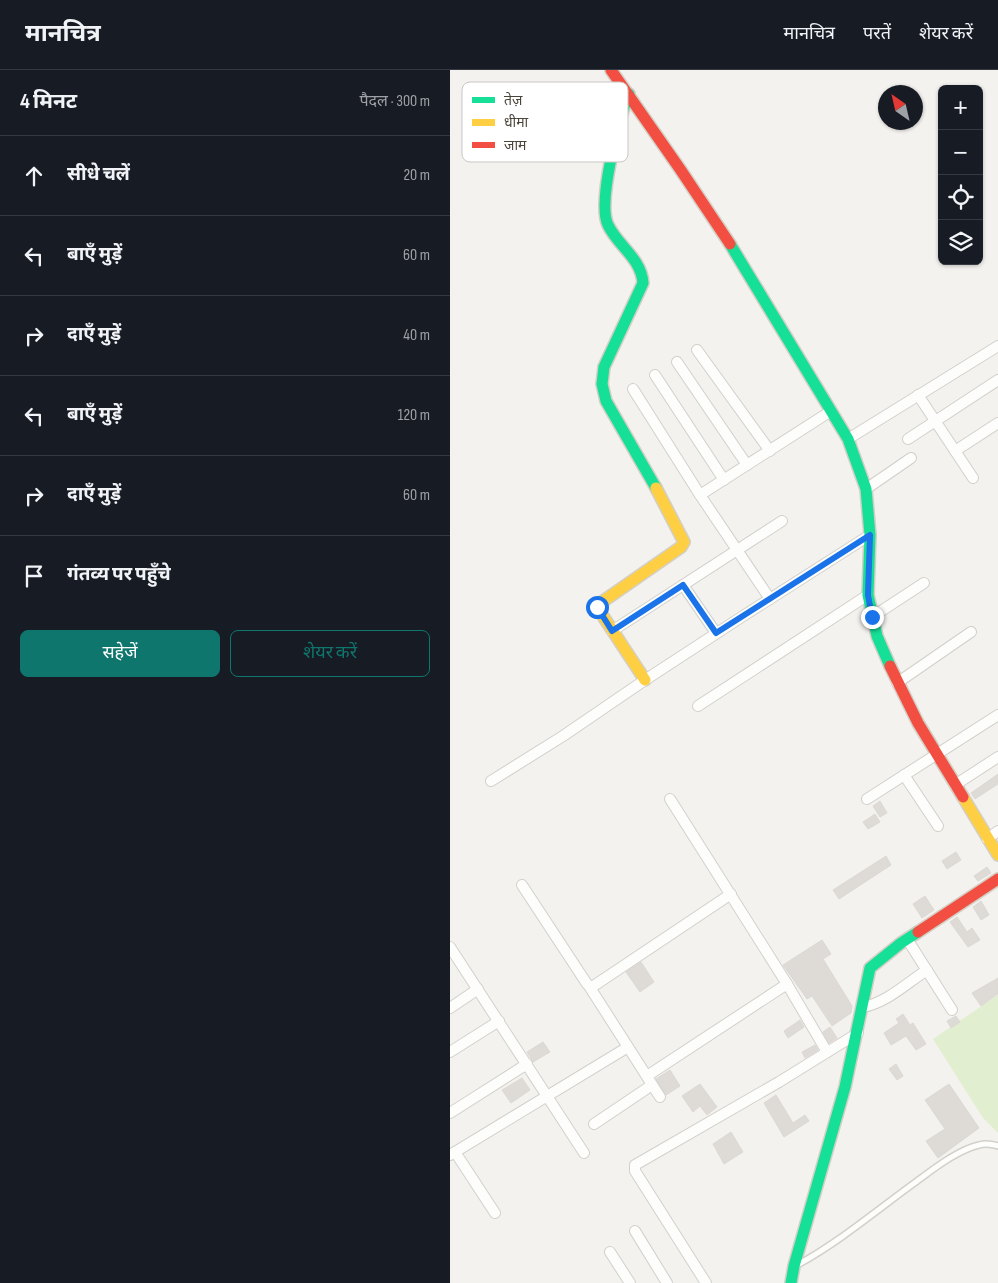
<!DOCTYPE html>
<html lang="hi">
<head>
<meta charset="utf-8">
<style>
  :root { --surface:#171b24; --page:#20242c; --text:#f1f3f6; --muted:#9ea1a6; --line:#363941; --accent:#0f766e }
  body { margin:0; font-family:"Sofia Sans Condensed","Noto Sans Devanagari",sans-serif; background:var(--page); color:var(--text) }
  .controls { position:absolute; right:15px; top:15px; display:grid; overflow:hidden; border-radius:8px; box-shadow:0 1px 4px #0004 }
  .controls button { width:45px; height:45px; display:grid; place-items:center; padding:0; border:0; border-bottom:1px solid var(--line); background:var(--surface); color:var(--text); font:25px sans-serif }
  .compass { position:absolute; left:428px; top:15px; width:45px; height:45px; border-radius:50%; background:var(--surface); box-shadow:0 1px 4px #0004; rotate:326deg }
  .stop { position:absolute; width:15px; height:15px; margin:-11px; border:4px solid #1a73e8; border-radius:50%; background:#fff }
  .stop.end { background:#1a73e8; border-color:#fff; box-shadow:0 1px 5px #0008 }
  .list { margin:0; padding:0; list-style:none }
  h2 { display:flex; justify-content:space-between; align-items:center; height:65px; margin:0; padding:0 20px; font-size:21px }
  h2 small { font-size:16px; font-weight:400; color:var(--muted) }
  .list li { display:grid; grid-template-columns:32px 1fr auto; gap:15px; align-items:center; box-sizing:border-box; height:80px; padding:0 20px; border-top:1px solid var(--line) }
  .list b { display:block; font-size:19px; white-space:nowrap }
  .list em { font-size:16px; font-style:normal; color:var(--muted) }
  .actions { display:flex; gap:10px; padding:15px 20px }
  .actions a { flex:1; padding:11px 0; border:1px solid var(--accent); border-radius:8px; text-align:center; font-size:18px; color:var(--accent) }
  .actions .main { background:var(--accent); color:#fff }
  .icon { flex:none; width:28px; height:28px; fill:none; stroke:currentColor; stroke-width:2; stroke-linecap:round; stroke-linejoin:round }
  .map { position:relative; flex:none; width:548px; height:1213px; overflow:hidden }
  header { display:flex; align-items:center; gap:30px; box-sizing:border-box; height:70px; padding:0 25px; background:var(--surface); border-bottom:1px solid var(--line) }
  header strong { font-size:24px }
  nav { display:flex; gap:28px; margin-inline-start:auto; font-size:18px }
  main { display:flex }
  aside { flex:1; background:var(--surface) }
  .map>svg:first-child { display:block }
  .green { fill:#e1eecf }
  .building { fill:#dedbd6; stroke:#dcd9d4 }
  .lines { fill:none; stroke-linecap:round; stroke-linejoin:round }
  .lane-casing { stroke:#d2d0cb; stroke-width:8 }
  .street-casing { stroke:#d2d0cb; stroke-width:12 }
  .fast-casing { stroke:#d3cfc5; stroke-width:14 }
  .slow-casing { stroke:#d3cfc5; stroke-width:14 }
  .jam-casing { stroke:#d3cfc5; stroke-width:14 }
  .lane { stroke:#fdfdfc; stroke-width:5 }
  .street { stroke:#fdfdfc; stroke-width:10 }
  .fast { stroke:#16e098; stroke-width:11 }
  .slow { stroke:#ffcf43; stroke-width:11 }
  .jam { stroke:#f24e42; stroke-width:11 }
  .route { stroke:#1a73e8; stroke-width:6 }
  .key { fill:#fff; stroke:#c9c7c4; stroke-width:1 }
  .key-label { font-size:14px; fill:#4b4439 }
</style>
</head>
<body>
<header>
<strong>मानचित्र</strong>
<nav><a>मानचित्र</a><a>परतें</a><a>शेयर करें</a></nav>
</header>
<main>
<aside>
<h2>4 मिनट<small>पैदल · 300 m</small></h2>
<ul class="list">
<li><svg class="icon" aria-label="ahead" viewBox="0 0 24 24"><path d="M12 20V5M6 11l6-6 6 6"/></svg><div><b>सीधे चलें</b></div><em>20 m</em></li>
<li><svg class="icon" aria-label="left" viewBox="0 0 24 24"><path d="M17 20v-9H6M10 6l-5 5 5 5"/></svg><div><b>बाएँ मुड़ें</b></div><em>60 m</em></li>
<li><svg class="icon" aria-label="right" viewBox="0 0 24 24"><path d="M7 20v-9h11M14 6l5 5-5 5"/></svg><div><b>दाएँ मुड़ें</b></div><em>40 m</em></li>
<li><svg class="icon" aria-label="left" viewBox="0 0 24 24"><path d="M17 20v-9H6M10 6l-5 5 5 5"/></svg><div><b>बाएँ मुड़ें</b></div><em>120 m</em></li>
<li><svg class="icon" aria-label="right" viewBox="0 0 24 24"><path d="M7 20v-9h11M14 6l5 5-5 5"/></svg><div><b>दाएँ मुड़ें</b></div><em>60 m</em></li>
<li><svg class="icon" aria-label="arrive" viewBox="0 0 24 24"><path d="M6 21V4h12l-3 4 3 4H6"/></svg><div><b>गंतव्य पर पहुँचे</b></div></li>
</ul>
<div class="actions"><a class="main">सहेजें</a><a>शेयर करें</a></div>
</aside>
<div class="map">
<svg width="548" height="1213" viewBox="0 0 548 1213">
  <rect width="100%" height="100%" fill="#f4f2ee"/>
  <path class="green" d="M548,925v138l-15,-15 -50,-79z"/>
  <g class="building">
    <path d="M548,704v10l-23,15 -4,-6z"/>
    <path d="M430,731l7,12 -7,4 -7,-11z"/>
    <path d="M425,744l5,8 -12,7 -5,-7z"/>
    <path d="M506,782l5,8 -14,9 -5,-8z"/>
    <path d="M436,786l5,9 -52,34 -6,-9z"/>
    <path d="M537,797l4,6 -13,8 -4,-5z"/>
    <path d="M475,826l9,14 -12,8 -9,-14z"/>
    <path d="M531,831l8,14 -8,5 -8,-13z"/>
    <path d="M507,847l10,15 5,-4 8,12 -12,7 -18,-25z"/>
    <path d="M372,870l9,14 -8,5 29,47 -1,7 -19,13 -20,-30 -5,3 -24,-34z"/>
    <path d="M191,892l13,20 -14,10 -14,-20z"/>
    <path d="M548,908v16l-17,12 -9,-13z"/>
    <path d="M453,944l7,11 3,-2 13,21 -10,6 -10,-14 -15,9 -7,-12 15,-10 -3,-4z"/>
    <path d="M506,946l4,6 -9,6 -4,-7z"/>
    <path d="M350,950l4,7 -16,11 -4,-7z"/>
    <path d="M380,957l7,11 -8,5 -6,-11z"/>
    <path d="M93,972l7,10 -17,10 -6,-10z"/>
    <path d="M365,975l3,5 -13,8 -3,-6z"/>
    <path d="M446,994l7,12 -6,4 -8,-11z"/>
    <path d="M220,1000l10,16 -14,9 -10,-16z"/>
    <path d="M72,1008l8,12 -19,13 -9,-13z"/>
    <path d="M250,1014l17,23 -10,8 -7,-9 -7,6 -11,-16z"/>
    <path d="M499,1014l30,44 -41,30 -12,-17 19,-12 -20,-29z"/>
    <path d="M326,1025l17,28 12,-8 4,6 -25,16 -20,-34z"/>
    <path d="M281,1062l12,20 -19,12 -11,-20z"/>
  </g>
  <g class="lines">
    <defs>
      <path id="lane" d="M349,1194c40,-22 77,-53 114,-80 18,-13 44,-34 66,-39 7,-2 13,-1 19,1"/>
      <g id="street">
        <path d="M247,280l73,101"/>
        <path d="M227,292l70,103"/>
        <path d="M205,305l69,105"/>
        <path d="M183,319l67,106 70,104"/>
        <path d="M468,325l55,83"/>
        <path d="M398,369l150,-93"/>
        <path d="M458,369l90,-59"/>
        <path d="M505,381l43,-28"/>
        <path d="M416,419l45,-31"/>
        <path d="M250,425l131,-84"/>
        <path d="M233,515l33,48"/>
        <path d="M422,547l52,-34"/>
        <path d="M162,561l170,-110"/>
        <path d="M447,613l74,-51"/>
        <path d="M248,636l170,-111"/>
        <path d="M454,705l34,51"/>
        <path d="M41,711l72,-45 82,-56 95,-62 130,-83"/>
        <path d="M505,715l43,-28"/>
        <path d="M220,729l117,185 40,68"/>
        <path d="M417,729l131,-84"/>
        <path d="M537,769l11,-8"/>
        <path d="M72,815l65,99 5,3 139,-93"/>
        <path d="M457,869l45,71"/>
        <path d="M0,877l134,206"/>
        <path d="M139,916l71,111"/>
        <path d="M413,937c23,-4 44,-24 64,-37"/>
        <path d="M0,938l28,-19"/>
        <path d="M0,982l49,-31"/>
        <path d="M197,1006l140,-92"/>
        <path d="M0,1043l77,-49"/>
        <path d="M144,1054l58,-39"/>
        <path d="M5,1082l40,61"/>
        <path d="M0,1085l178,-108"/>
        <path d="M185,1161l32,52"/>
        <path d="M160,1182l20,31"/>
        <path d="M256,1213l-71,-112v-6l144,-83 79,-49"/>
      </g>
      <g id="fast">
        <path d="M179,24c-10,24 -32,109 -21,131 10,21 33,33 35,58l-39,84 -2,17 4,17 50,87"/>
        <path d="M280,174l118,195 18,50 4,46 -2,60 9,41 13,30"/>
        <path d="M341,1213l3,-17 51,-179 25,-119 31,-25 17,-11"/>
      </g>
      <g id="slow">
        <path d="M195,610l-48,-73 2,-3 82,-57 3,-5 -28,-54"/>
        <path d="M513,727l35,58"/>
      </g>
      <g id="jam">
        <path d="M161,0l69,99 50,75"/>
        <path d="M440,596l28,57 45,74"/>
        <path d="M468,862l80,-53"/>
      </g>
    </defs>
    <use href="#lane" class="lane-casing"/>
    <use href="#street" class="street-casing"/>
    <use href="#fast" class="fast-casing"/>
    <use href="#slow" class="slow-casing"/>
    <use href="#jam" class="jam-casing"/>
    <use href="#lane" class="lane"/>
    <use href="#street" class="street"/>
    <use href="#fast" class="fast"/>
    <use href="#slow" class="slow"/>
    <use href="#jam" class="jam"/>
  </g>
  <g class="lines">
    <path class="route" d="M147,537l15,24 71,-46 33,48 154,-98 -2,60 4,22"/>
  </g>
  <rect x="12" y="12" width="166" height="80" rx="8" class="key"/>
  <rect x="22" y="27" width="23" height="6" fill="#16e098"/>
  <rect x="22" y="49" width="23" height="7" fill="#ffcf43"/>
  <rect x="22" y="72" width="23" height="6" fill="#f24e42"/>
  <g class="key-label">
    <text x="54" y="35">तेज़</text>
    <text x="54" y="57">धीमा</text>
    <text x="54" y="80">जाम</text>
  </g>
</svg>
<div class="controls">
<button>+</button>
<button>−</button>
<button><svg class="icon" aria-label="locate" viewBox="0 0 24 24"><circle cx="12" cy="12" r="6"/><path d="M12 2v4M12 18v4M2 12h4M18 12h4"/></svg></button>
<button><svg class="icon" aria-label="layers" viewBox="0 0 24 24"><path d="M12 4l9 5-9 5-9-5zM3 14l9 5 9-5"/></svg></button>
</div>
<svg class="compass" viewBox="-18 -18 36 36"><path d="M0-13l5 13h-10z" fill="#e53935"/><path d="M0 13l5-13h-10z" fill="#9ea1a6"/></svg>
<div class="stop" style="left:147px;top:537px"></div>
<div class="stop end" style="left:422px;top:547px"></div>
</div>
</main>
</body>
</html>
